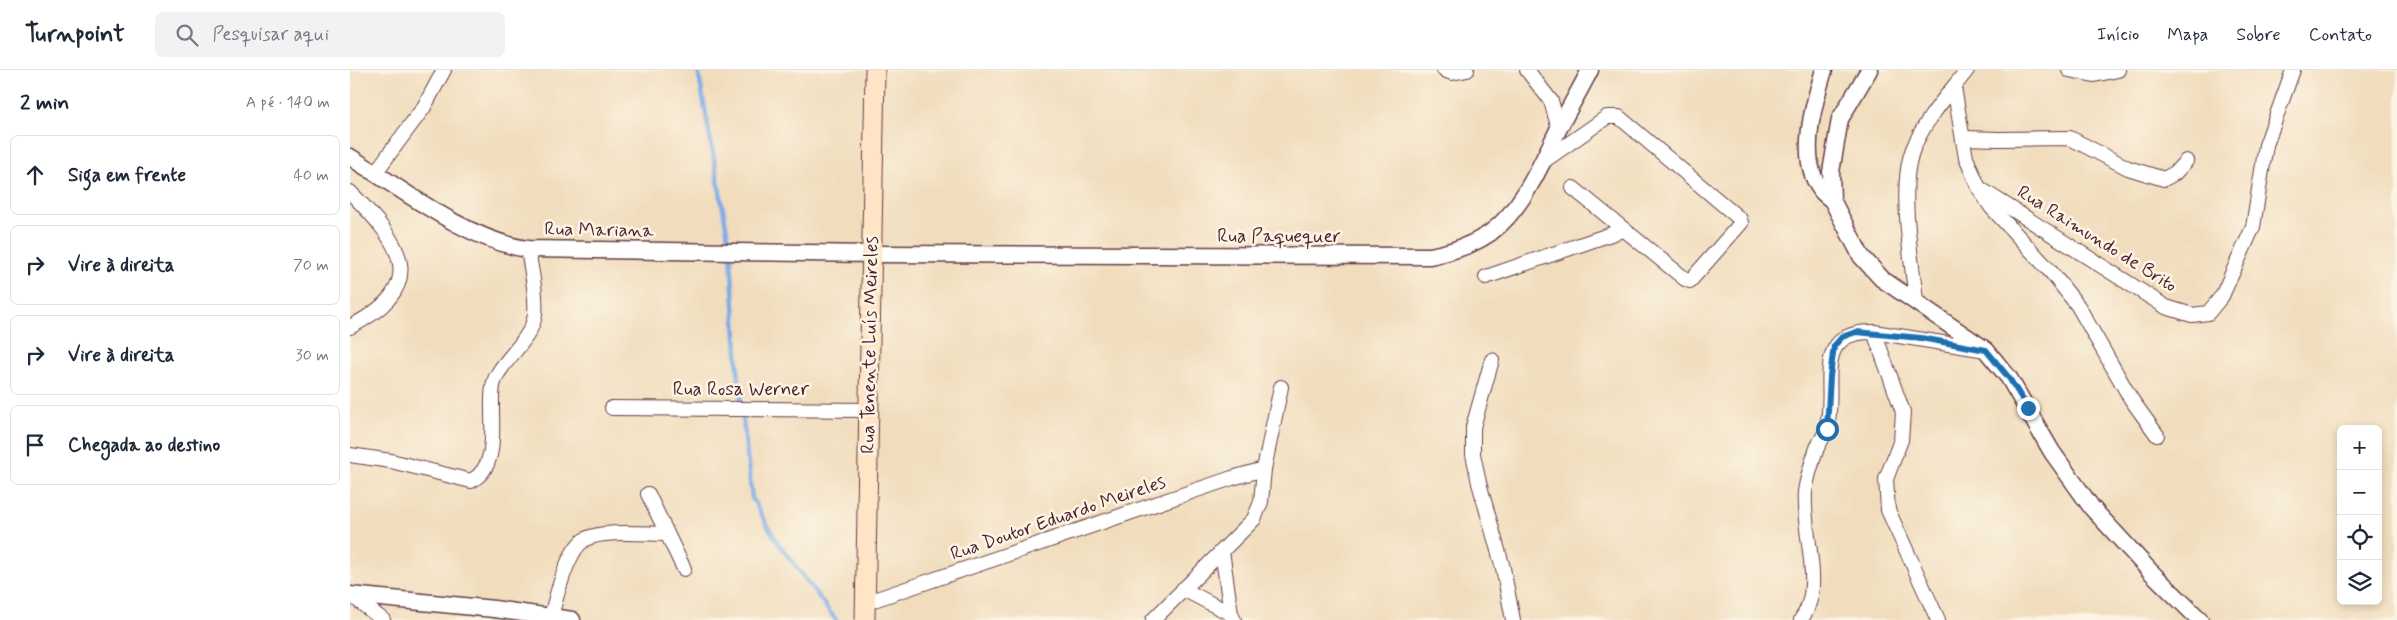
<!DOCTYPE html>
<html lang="pt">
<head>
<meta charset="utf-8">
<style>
  :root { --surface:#fff; --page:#f2f2f3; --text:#1f2937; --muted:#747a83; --line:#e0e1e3 }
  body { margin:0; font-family:Mynerve,sans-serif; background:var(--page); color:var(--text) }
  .controls { position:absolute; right:15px; bottom:15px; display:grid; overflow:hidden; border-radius:8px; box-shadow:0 2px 8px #0003 }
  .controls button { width:45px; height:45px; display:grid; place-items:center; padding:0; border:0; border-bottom:1px solid var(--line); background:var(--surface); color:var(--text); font:25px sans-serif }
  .stop { position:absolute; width:15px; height:15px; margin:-11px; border:4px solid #1f6fb2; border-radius:50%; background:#fff }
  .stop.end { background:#1f6fb2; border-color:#fff; box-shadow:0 1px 5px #0008 }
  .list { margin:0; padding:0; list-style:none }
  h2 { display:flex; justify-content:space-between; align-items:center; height:65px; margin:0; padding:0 20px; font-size:21px }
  h2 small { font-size:16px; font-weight:400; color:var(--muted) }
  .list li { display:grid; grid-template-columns:32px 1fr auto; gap:15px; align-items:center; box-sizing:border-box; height:80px; margin:0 10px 10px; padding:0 10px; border:1px solid var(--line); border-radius:8px }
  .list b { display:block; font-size:19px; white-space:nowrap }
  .list em { font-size:16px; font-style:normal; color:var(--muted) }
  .icon { flex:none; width:28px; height:28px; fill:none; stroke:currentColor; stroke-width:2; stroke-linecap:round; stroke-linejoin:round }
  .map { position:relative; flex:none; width:2047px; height:550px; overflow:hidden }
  header { display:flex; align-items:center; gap:30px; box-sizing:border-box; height:70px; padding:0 25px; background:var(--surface); border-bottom:1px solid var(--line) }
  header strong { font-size:24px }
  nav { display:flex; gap:28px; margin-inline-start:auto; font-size:18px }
  .search { width:350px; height:45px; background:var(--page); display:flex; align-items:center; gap:12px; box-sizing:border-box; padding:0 18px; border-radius:8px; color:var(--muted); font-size:19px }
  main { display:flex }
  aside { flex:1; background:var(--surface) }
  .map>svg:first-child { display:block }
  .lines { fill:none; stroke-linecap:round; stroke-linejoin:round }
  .stream { stroke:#7babe5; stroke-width:4.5 }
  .minor-casing { stroke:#633c41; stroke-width:16 }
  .tertiary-casing { stroke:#633c41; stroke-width:19 }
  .secondary-casing { stroke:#633c41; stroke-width:21 }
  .minor { stroke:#fff; stroke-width:14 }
  .tertiary { stroke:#fff; stroke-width:16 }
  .secondary { stroke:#ffe4c6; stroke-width:19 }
  .route { stroke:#1f6fb2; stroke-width:6 }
  .labels { text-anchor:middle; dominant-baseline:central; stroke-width:5; stroke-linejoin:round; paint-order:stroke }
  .street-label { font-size:19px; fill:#4a1f2b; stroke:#fcf5e5 }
</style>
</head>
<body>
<header>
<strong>Turnpoint</strong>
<div class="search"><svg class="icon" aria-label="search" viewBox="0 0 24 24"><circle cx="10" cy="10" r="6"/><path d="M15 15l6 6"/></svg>Pesquisar aqui</div>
<nav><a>Início</a><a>Mapa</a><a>Sobre</a><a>Contato</a></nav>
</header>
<main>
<aside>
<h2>2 min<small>A pé · 140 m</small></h2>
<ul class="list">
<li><svg class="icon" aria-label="ahead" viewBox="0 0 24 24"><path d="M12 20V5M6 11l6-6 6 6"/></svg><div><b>Siga em frente</b></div><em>40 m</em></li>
<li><svg class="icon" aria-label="right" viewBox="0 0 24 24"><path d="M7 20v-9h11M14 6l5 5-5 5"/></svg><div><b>Vire à direita</b></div><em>70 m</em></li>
<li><svg class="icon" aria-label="right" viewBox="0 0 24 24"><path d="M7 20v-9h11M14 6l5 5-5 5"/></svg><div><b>Vire à direita</b></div><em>30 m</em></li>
<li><svg class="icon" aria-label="arrive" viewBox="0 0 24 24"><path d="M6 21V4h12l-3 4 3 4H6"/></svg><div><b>Chegada ao destino</b></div></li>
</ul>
</aside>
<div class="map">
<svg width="2047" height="550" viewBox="0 0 2047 550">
  <rect width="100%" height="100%" fill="#fcf5e5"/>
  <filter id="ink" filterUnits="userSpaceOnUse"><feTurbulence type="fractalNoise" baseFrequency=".02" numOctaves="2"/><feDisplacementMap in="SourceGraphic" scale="10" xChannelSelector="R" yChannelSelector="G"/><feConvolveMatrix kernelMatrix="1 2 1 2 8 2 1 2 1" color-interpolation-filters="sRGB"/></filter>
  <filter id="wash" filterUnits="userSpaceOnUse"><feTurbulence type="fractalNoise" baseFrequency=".0096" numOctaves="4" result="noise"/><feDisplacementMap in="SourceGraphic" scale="20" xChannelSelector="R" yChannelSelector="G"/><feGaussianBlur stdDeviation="1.12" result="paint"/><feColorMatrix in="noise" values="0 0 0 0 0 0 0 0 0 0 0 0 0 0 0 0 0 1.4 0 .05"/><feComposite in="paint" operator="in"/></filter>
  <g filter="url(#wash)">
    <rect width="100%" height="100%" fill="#f1ddbd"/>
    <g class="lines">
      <g class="stream">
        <path d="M348,0l32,178"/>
        <path d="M381,186l8,129 13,113 24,42 60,80"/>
      </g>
    </g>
  </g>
  <g filter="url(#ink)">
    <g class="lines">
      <defs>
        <g id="minor">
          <path d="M1094,0l8,3 15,-3"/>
          <path d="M1177,0l24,31 8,28"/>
          <path d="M1719,0l25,5 24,-5"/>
          <path d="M1604,17l12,71 13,30 12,19 60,65 27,34 53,93 26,36"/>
          <path d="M1614,68l35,1 71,-1 58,30 36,11 11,-6 11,-12"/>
          <path d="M1194,91l63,-44h12l121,102 1,4 -51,58 -5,-2 -112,-91"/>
          <path d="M25,103l49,-66 20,-37"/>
          <path d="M1629,118l187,119 26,8 16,-2 14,-17 31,-69 13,-82 27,-75"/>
          <path d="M0,122c51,51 82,93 0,135"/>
          <path d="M1136,207l137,-47"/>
          <path d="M1566,231c-4,-42 -18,-114 -3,-152 12,-30 35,-54 54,-79"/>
          <path d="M1524,262l29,80 -2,28 -15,39 2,31 50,110"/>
          <path d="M1142,290l-19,67v27l6,29 24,85 10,52"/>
          <path d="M262,338l257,2"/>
          <path d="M0,385l41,6 80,20c32,-17 17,-64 22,-95 4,-23 39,-44 42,-72 2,-21 -4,-44 -7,-65"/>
          <path d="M298,424l36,75"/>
          <path d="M872,481l9,63 3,6"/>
          <path d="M833,519l48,25"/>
          <path d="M1,525l32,25"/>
          <path d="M515,533l367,-125 32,-9"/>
          <path d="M201,547c5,-20 16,-66 33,-77 16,-11 63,-6 83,-6"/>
          <path d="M803,550l101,-101 7,-17 3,-33 17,-82"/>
          <path d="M1451,550c2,-4 6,-9 7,-14 12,-30 -6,-80 -3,-114 2,-15 7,-30 12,-44 3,-7 9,-14 10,-21 10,-42 -17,-96 47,-95l112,18"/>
        </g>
        <g id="tertiary">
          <path d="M1474,0c-10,33 -27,89 -3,120 2,4 8,7 11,10"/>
          <path d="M1519,0l-29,49 -9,53 1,28 29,56 21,23 104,71 23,28 43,74 40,56 58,63 50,49"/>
          <path d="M0,87c52,32 118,84 178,92l343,5 559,2c21,-4 43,-11 60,-23 33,-24 52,-71 69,-105 10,-20 21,-38 31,-58"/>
          <path d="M0,525l144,14 78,11"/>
        </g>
        <path id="secondary" d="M515,550l10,-550"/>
      </defs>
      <use href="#minor" class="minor-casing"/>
      <use href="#tertiary" class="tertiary-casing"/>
      <use href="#secondary" class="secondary-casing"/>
      <use href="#minor" class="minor"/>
      <use href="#tertiary" class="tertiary"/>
      <use href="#secondary" class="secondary"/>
    </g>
  </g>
  <g class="lines" filter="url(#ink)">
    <path class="route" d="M1477,359l3,-53 4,-30 8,-9 14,-5 65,6 65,12 23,28 19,30"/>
  </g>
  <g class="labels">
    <g class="street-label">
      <text transform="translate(249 160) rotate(1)">Rua Mariana</text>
      <text x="929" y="166">Rua Paquequer</text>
      <text transform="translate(1747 169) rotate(32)">Rua Raimundo de Brito</text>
      <text transform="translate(520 275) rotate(-89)">Rua Tenente Luís Meireles</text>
      <text x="391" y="319">Rua Rosa Werner</text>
      <text transform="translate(708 448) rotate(-19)">Rua Doutor Eduardo Meireles</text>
    </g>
  </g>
</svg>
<div class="controls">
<button>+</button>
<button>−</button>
<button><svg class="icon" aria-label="locate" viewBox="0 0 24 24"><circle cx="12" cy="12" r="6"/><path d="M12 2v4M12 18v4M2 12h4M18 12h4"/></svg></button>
<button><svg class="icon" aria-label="layers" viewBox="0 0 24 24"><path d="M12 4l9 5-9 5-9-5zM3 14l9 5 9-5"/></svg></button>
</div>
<div class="stop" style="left:1477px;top:359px"></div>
<div class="stop end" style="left:1678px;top:338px"></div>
</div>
</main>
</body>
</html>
